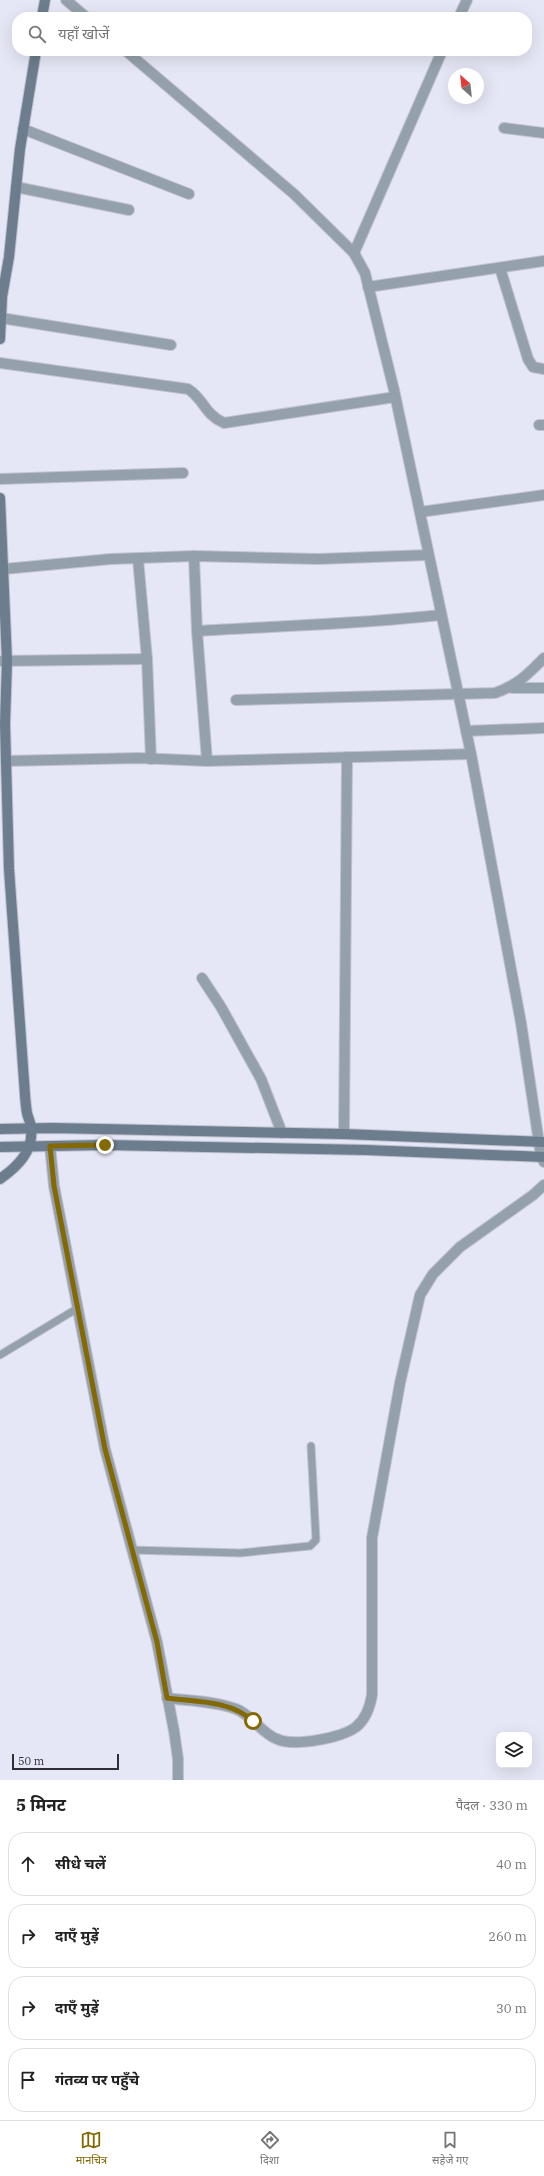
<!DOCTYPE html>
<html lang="hi">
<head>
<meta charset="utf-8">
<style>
  :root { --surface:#fff; --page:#f2f2f2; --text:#222; --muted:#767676; --line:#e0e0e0; --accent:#846902 }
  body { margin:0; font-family:"IBM Plex Serif","Noto Sans Devanagari",serif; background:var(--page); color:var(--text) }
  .controls { position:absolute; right:12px; bottom:12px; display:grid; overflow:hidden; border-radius:8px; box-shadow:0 4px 16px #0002 }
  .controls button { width:36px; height:36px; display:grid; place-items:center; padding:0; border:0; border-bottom:1px solid var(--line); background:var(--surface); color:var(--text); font:20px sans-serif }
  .compass { position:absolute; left:448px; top:68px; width:36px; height:36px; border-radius:50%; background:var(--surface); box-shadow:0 4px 16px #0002; rotate:333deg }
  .scale { position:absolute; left:12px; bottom:10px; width:107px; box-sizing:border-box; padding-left:4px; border:2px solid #2f2f35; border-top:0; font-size:11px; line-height:14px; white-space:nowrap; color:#2f2f35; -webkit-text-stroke:3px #e6e7f6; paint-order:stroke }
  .stop { position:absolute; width:12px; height:12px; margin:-9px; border:3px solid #846902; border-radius:50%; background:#fff }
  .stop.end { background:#846902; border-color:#fff; box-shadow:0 1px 4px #0008 }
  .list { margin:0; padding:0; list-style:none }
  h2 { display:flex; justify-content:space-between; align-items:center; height:52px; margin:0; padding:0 16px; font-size:17px }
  h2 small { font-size:13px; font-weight:400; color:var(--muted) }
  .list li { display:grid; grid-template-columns:26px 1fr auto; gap:12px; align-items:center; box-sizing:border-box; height:64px; margin:0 8px 8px; padding:0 8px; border:1px solid var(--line); border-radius:16px }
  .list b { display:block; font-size:15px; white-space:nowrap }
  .list em { font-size:13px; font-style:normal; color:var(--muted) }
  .icon { flex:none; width:22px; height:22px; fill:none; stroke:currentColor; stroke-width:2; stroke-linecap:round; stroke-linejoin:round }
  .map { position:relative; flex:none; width:544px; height:1780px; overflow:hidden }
  .search { position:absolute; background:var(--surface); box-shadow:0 4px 16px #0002; left:12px; right:12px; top:12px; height:44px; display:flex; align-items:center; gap:10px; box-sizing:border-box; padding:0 14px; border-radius:16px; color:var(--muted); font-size:15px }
  .sheet { height:340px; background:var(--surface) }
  nav { display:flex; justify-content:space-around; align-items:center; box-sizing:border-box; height:56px; border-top:1px solid var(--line); background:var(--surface); font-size:11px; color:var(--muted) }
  nav a { display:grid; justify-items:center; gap:2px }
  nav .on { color:var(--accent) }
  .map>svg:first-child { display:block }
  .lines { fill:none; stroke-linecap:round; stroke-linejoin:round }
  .lane-casing { stroke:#c1c2cf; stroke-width:9 }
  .street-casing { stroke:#c1c2cf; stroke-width:12 }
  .secondary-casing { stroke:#c1c2cf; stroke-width:12 }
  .lane { stroke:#94a0ab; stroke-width:7 }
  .street { stroke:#94a0ab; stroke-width:10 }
  .secondary { stroke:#6c7d8d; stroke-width:10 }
  .route { stroke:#846902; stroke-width:5 }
</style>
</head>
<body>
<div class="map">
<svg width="544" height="1780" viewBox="0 0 544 1780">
  <rect width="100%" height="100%" fill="#e6e7f6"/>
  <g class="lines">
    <defs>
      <g id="lane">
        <path d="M0,1355l78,-47"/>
        <path d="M132,1550l108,3 70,-7 6,-6 -5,-94"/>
      </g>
      <g id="street">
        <path d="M66,0l20,17"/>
        <path d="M459,17l8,-17"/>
        <path d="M126,51l168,143 60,59 11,20 29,117 77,364 50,269 20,133 3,6"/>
        <path d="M504,128l40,5"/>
        <path d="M23,129l166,65"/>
        <path d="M16,187l113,23"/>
        <path d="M354,253l88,-202"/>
        <path d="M500,268l28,91 5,8 11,2"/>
        <path d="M368,287l176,-26"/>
        <path d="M1,318l170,27"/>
        <path d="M0,363l188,26c16,10 16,25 36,34l171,-26"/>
        <path d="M539,425h5"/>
        <path d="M0,479l183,-6"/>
        <path d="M420,512l124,-17"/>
        <path d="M194,556l3,75 10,130"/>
        <path d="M138,559l9,100 4,100"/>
        <path d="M4,569l107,-10 83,-3 124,3 110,-4"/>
        <path d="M197,631c81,-5 163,-7 244,-16"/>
        <path d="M0,661l147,-2"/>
        <path d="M512,688h32"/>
        <path d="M236,700l259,-7c23,-8 32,-18 49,-35"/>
        <path d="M466,731l78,-3"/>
        <path d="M6,761l133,-3 68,3 264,-7"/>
        <path d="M202,978l19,29 40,72 21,54"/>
        <path d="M344,1134l3,-377"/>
        <path d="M50,1146l4,40 51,263 52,193 17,89 4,28v21"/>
        <path d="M167,1698c22,3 47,3 69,11 16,6 25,24 41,30 17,8 64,-1 79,-12 10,-8 14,-20 16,-32v-157l28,-155 20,-88 13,-21 27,-27 73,-52 11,-10"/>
      </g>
      <g id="secondary">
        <path d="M42,17l3,-17"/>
        <path d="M0,339l2,-42 7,-40 11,-108 16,-98"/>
        <path d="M0,498l7,163 -2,63 4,145 15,212c1,11 1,21 3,32 1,5 4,10 4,15 3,23 -14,39 -31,51"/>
        <path d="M0,1129l53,-1 291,6 200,8"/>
        <path d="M0,1147l105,-2 261,5 178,7"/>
      </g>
    </defs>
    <use href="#lane" class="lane-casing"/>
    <use href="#street" class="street-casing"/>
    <use href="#secondary" class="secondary-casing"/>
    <use href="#lane" class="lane"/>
    <use href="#street" class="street"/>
    <use href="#secondary" class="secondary"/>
  </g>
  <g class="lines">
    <path class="route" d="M105,1145l-55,1 4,40 51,263 52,193 10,56c29,4 63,2 86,23"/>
  </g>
</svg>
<div class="controls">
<button><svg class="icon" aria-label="layers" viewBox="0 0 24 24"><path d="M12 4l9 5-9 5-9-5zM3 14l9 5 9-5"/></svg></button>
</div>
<svg class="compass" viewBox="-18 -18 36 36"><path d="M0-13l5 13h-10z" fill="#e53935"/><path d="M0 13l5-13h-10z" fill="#767676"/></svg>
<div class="scale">50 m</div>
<div class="stop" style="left:253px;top:1721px"></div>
<div class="stop end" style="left:105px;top:1145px"></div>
<div class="search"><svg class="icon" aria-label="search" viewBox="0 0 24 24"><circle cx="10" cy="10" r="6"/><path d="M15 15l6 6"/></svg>यहाँ खोजें</div>
</div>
<section class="sheet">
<h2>5 मिनट<small>पैदल · 330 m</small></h2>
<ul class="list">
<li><svg class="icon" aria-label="ahead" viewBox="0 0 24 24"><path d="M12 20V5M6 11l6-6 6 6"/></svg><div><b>सीधे चलें</b></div><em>40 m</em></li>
<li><svg class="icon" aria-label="right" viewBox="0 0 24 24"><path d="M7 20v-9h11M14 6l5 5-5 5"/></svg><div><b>दाएँ मुड़ें</b></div><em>260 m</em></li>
<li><svg class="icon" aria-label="right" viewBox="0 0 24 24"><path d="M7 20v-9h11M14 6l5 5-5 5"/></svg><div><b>दाएँ मुड़ें</b></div><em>30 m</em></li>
<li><svg class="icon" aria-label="arrive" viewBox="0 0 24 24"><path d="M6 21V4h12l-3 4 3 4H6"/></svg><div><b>गंतव्य पर पहुँचे</b></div></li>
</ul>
</section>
<nav>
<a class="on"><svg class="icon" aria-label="map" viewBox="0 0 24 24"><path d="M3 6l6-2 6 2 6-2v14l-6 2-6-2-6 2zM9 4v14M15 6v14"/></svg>मानचित्र</a>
<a><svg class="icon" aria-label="directions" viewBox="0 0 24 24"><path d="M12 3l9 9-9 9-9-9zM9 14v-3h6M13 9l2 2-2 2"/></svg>दिशा</a>
<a><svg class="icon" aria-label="saved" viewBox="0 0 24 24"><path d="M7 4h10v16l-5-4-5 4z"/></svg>सहेजे गए</a>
</nav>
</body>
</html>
